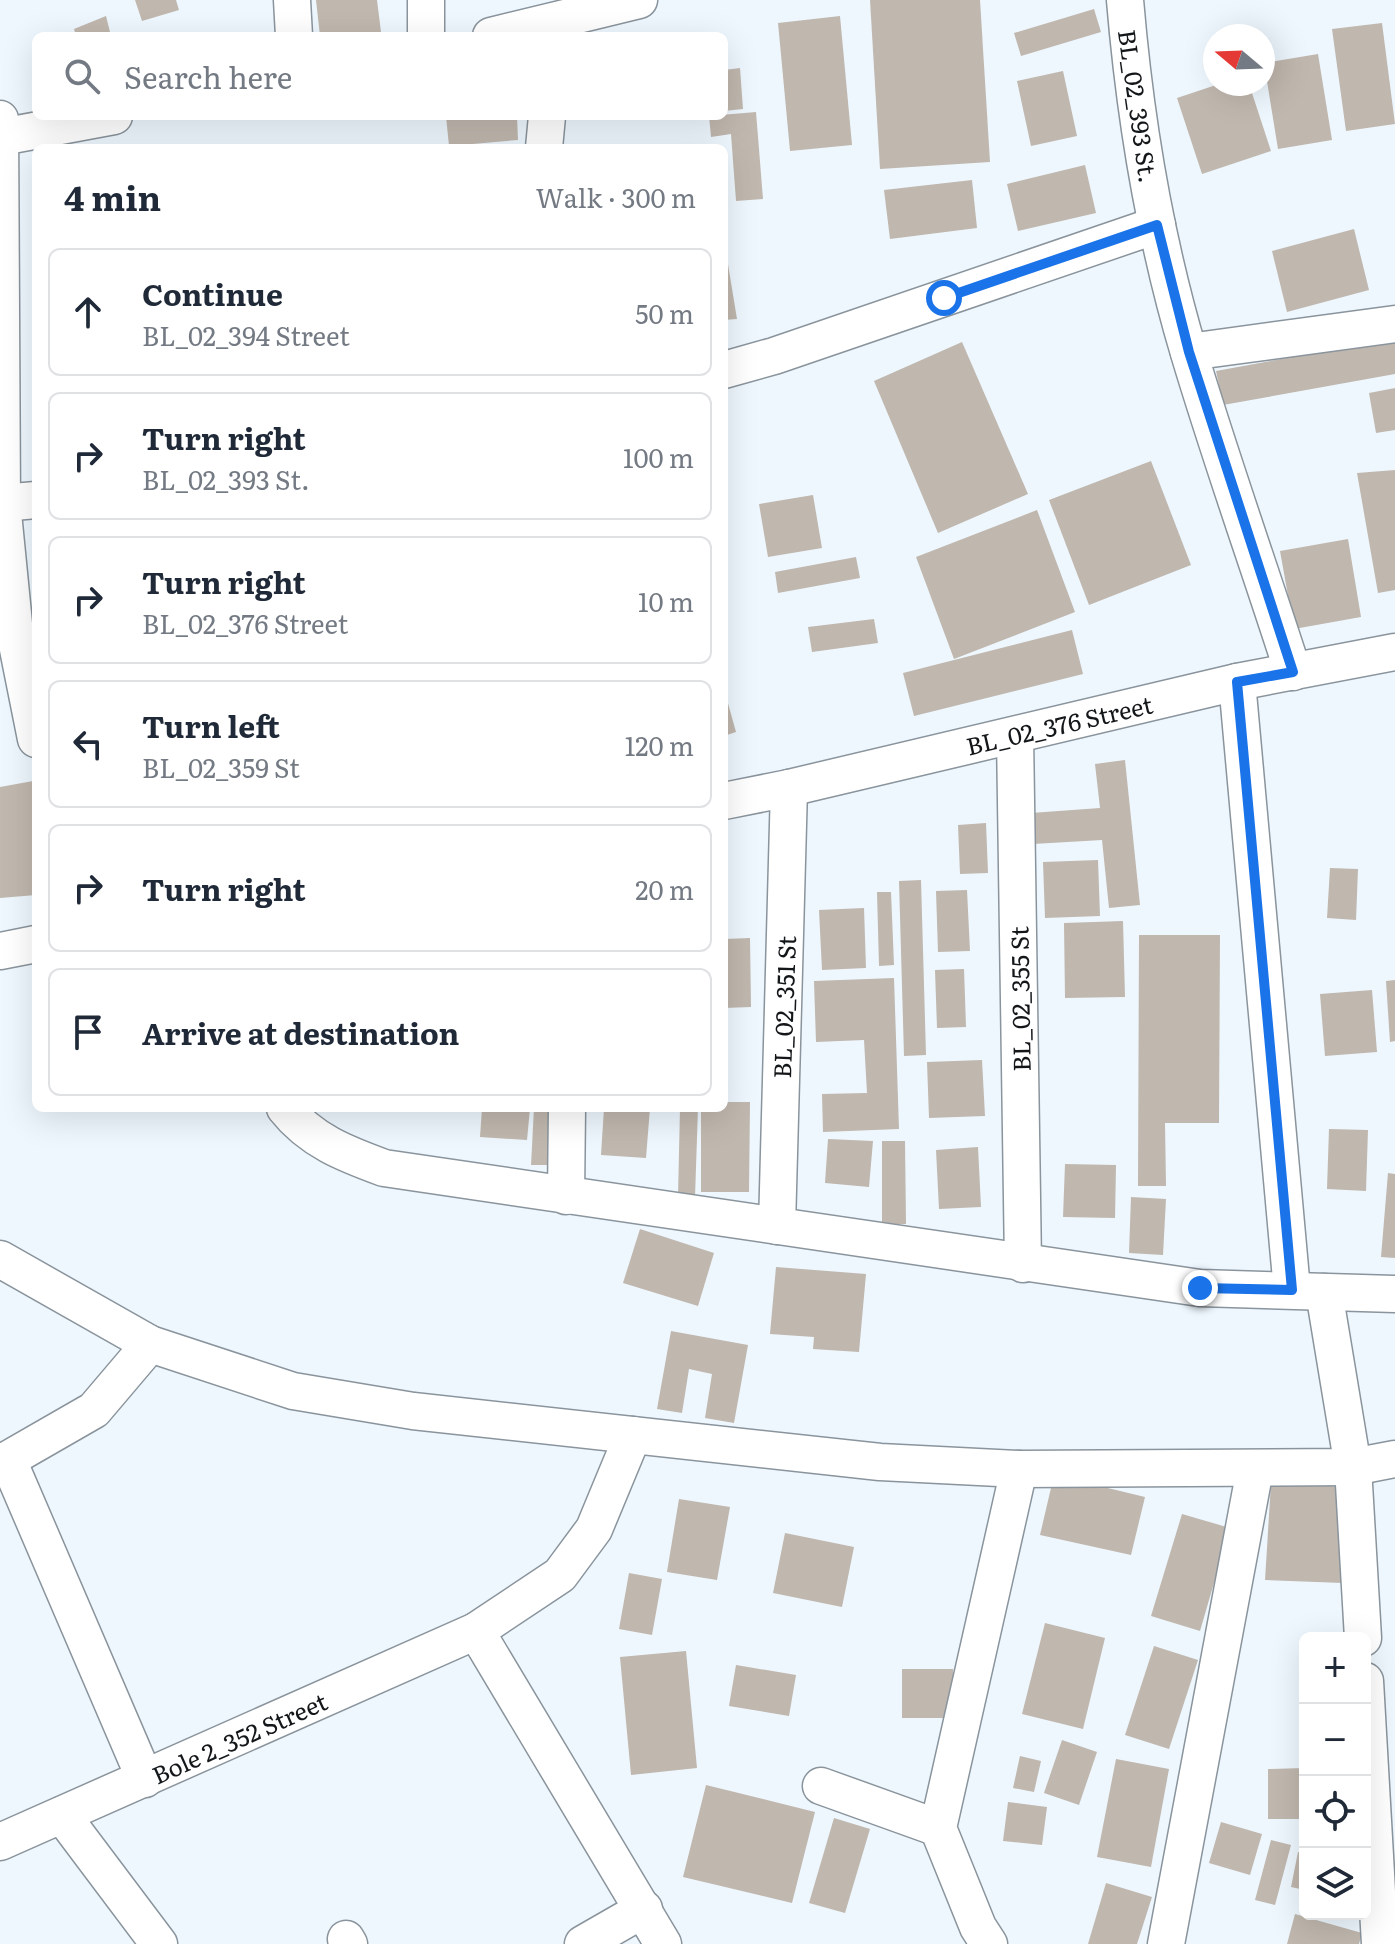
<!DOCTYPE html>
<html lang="en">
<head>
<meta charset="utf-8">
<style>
  :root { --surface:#fff; --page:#f2f2f3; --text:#1f2937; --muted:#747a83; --line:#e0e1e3 }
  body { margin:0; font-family:Literata,serif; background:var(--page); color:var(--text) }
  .controls { position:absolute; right:24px; bottom:24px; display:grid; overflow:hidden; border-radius:12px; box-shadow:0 8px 32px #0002 }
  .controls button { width:72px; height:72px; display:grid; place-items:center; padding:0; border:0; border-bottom:2px solid var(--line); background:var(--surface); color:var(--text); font:40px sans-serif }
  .compass { position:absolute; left:1203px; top:24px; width:72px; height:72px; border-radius:50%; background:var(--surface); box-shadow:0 8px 32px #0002; rotate:289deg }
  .stop { position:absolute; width:24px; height:24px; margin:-18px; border:6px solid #1a73e8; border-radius:50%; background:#fff }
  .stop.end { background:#1a73e8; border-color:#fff; box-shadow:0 2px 8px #0008 }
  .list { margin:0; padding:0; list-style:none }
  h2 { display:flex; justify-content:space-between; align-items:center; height:104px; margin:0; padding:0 32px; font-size:34px }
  h2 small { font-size:26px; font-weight:400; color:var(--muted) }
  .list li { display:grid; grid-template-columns:52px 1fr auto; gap:24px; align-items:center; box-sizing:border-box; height:128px; margin:0 16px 16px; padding:0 16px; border:2px solid var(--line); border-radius:12px }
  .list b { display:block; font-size:30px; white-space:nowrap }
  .list p { margin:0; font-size:26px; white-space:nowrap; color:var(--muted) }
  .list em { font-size:26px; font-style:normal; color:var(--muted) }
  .icon { flex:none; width:44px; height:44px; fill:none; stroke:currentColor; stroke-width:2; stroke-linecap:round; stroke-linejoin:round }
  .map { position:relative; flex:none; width:1395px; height:1944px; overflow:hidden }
  .search { position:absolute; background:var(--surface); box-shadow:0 8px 32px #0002; left:32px; top:32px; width:696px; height:88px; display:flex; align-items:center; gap:20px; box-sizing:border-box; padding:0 28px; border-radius:12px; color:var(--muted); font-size:30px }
  .panel { position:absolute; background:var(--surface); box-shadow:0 8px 32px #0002; left:32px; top:144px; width:696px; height:968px; border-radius:12px }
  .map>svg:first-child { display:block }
  .building { fill:#c0b7ae }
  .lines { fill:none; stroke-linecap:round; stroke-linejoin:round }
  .minor-casing { stroke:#8a949c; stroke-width:39 }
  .minor { stroke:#fff; stroke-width:36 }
  .route { stroke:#1a73e8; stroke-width:10 }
  .labels { text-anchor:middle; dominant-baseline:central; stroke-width:6; stroke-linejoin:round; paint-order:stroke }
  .street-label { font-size:24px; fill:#14171a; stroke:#fff }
</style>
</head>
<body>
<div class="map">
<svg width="1395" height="1944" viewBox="0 0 1395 1944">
  <rect width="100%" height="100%" fill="#eef7fe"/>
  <g class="building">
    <path d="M135,0h41l3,10 -37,11z"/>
    <path d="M316,0h61l4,32 -61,4z"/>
    <path d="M870,0h110l10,162 -110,7z"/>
    <path d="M1094,9l7,23 -80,24 -7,-23z"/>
    <path d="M106,16l5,20h-35l-2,-7z"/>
    <path d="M840,16l12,129 -62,6 -12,-128z"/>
    <path d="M1382,23l13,101 -49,7 -14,-102z"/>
    <path d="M1318,54l14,86 -54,9 -14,-86z"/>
    <path d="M740,68l3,41 -19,2v-41z"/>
    <path d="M1063,71l14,65 -46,10 -14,-65z"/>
    <path d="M1219,84h30l22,67 -69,23 -25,-76z"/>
    <path d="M756,112l7,87 -27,2 -5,-67 -20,3 -2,-21z"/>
    <path d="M446,116h71l1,24 -69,6z"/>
    <path d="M1085,165l11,48 -78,18 -11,-47z"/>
    <path d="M972,180l5,48 -87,11 -6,-49z"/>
    <path d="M1354,229l15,61 -82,22 -15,-61z"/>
    <path d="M724,240l13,79 -13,1z"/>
    <path d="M1395,338v36l-172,31 -7,-34z"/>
    <path d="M962,342l66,152 -90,39 -64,-152z"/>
    <path d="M1395,388v42l-19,3 -7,-40z"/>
    <path d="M1151,461l40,104 -102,40 -40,-105z"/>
    <path d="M1395,470v120l-17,3 -21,-120z"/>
    <path d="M813,495l9,53 -54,9 -9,-53z"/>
    <path d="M1037,510l38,102 -121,47 -38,-102z"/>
    <path d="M1348,539l13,78 -67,12 -14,-78z"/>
    <path d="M856,557l4,21 -82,15 -3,-21z"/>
    <path d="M874,619l4,24 -66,9 -4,-25z"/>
    <path d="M1072,630l11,44 -169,42 -11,-43z"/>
    <path d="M724,689l12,43 -12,4z"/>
    <path d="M1125,760l15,145 -31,3 -7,-68 -69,4 -2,-31 69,-5 -5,-44z"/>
    <path d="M33,781l3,6v108l-36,3v-111z"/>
    <path d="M986,823l2,50 -28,1 -2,-49z"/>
    <path d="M1098,860l2,56 -55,2 -2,-56z"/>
    <path d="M1330,868l28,1 -2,51 -29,-2z"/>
    <path d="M921,880l5,175 -22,1 -5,-175z"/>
    <path d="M967,890l3,61 -32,1 -2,-61z"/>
    <path d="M877,892h14l3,73 -15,1z"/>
    <path d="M864,908l2,60 -44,2 -3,-60z"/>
    <path d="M1123,921l2,76 -60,1 -1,-75z"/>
    <path d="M1139,935h81l-1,188h-54l1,63h-28z"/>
    <path d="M750,938l1,69 -27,1v-69z"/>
    <path d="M964,969l2,58 -29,1 -2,-58z"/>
    <path d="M894,978l5,151 -76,3 -1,-38 45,-1 -3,-53 -48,2 -2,-61z"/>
    <path d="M1395,980v61l-5,1 -4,-61z"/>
    <path d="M1372,990l5,62 -52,4 -5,-62z"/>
    <path d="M982,1060l3,56 -56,2 -2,-56z"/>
    <path d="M724,1102h26l-1,90h-48v-84h23z"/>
    <path d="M482,1108h48l-3,32 -47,-3z"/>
    <path d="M534,1108h17l-4,57h-16z"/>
    <path d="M604,1108h46l-4,50 -45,-3z"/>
    <path d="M680,1108h18l-3,89h-17z"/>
    <path d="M1329,1129l39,1 -2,61 -39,-2z"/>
    <path d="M828,1139l45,2 -4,46 -44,-4z"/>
    <path d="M882,1141h23l1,83h-24z"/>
    <path d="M978,1147l3,60 -42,2 -3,-59z"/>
    <path d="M1065,1164l51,1 -1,53 -52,-1z"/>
    <path d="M1388,1173l7,1v84l-14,-1z"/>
    <path d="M1131,1197l35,2 -3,56 -34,-2z"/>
    <path d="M640,1229l74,24 -16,53 -75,-23z"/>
    <path d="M776,1267l90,7 -7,78 -46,-3 1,-12 -44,-3z"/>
    <path d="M671,1331l77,14 -14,78 -29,-5 7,-44 -23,-5 -7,44 -25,-4z"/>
    <path d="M1054,1475l91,22 -14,58 -91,-20z"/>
    <path d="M1271,1483l77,4 -5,96 -78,-3z"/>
    <path d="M679,1499l51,8 -13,73 -50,-8z"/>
    <path d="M1182,1514l48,14 -30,103 -49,-15z"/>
    <path d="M785,1533l69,14 -12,60 -69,-14z"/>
    <path d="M629,1573l33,6 -10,56 -33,-6z"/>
    <path d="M1045,1623l60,15 -22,91 -61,-15z"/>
    <path d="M1154,1646l44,14 -29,89 -44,-14z"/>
    <path d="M686,1651l11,117 -66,7 -11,-118z"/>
    <path d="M736,1665l60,10 -7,41 -60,-10z"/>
    <rect x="902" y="1669" width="51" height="49"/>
    <path d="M1062,1740l35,12 -18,53 -35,-12z"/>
    <path d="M1020,1756l21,5 -7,31 -21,-4z"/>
    <path d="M1116,1759l53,10 -18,98 -54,-10z"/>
    <path d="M1305,1768v51h-37v-50z"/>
    <path d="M706,1785l109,27 -23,91 -109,-26z"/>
    <path d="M1008,1802l39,5 -5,38 -39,-4z"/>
    <path d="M834,1818l36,11 -25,84 -36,-10z"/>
    <path d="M1221,1822l41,12 -12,41 -41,-12z"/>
    <path d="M1271,1840l20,5 -16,60 -20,-5z"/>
    <path d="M1298,1852l7,1v37l-14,-3z"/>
    <path d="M1106,1883l46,14 -15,47h-49z"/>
    <path d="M1295,1914l67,19 -3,11h-72z"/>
  </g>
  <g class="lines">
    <defs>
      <g id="minor">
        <path d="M292,0l2,36"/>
        <path d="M1125,0c10,119 30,239 64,353 32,107 70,213 104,319"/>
        <path d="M426,36v-36"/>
        <path d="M491,36l148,-36"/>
        <path d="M0,119l2,384 13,131 21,105"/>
        <path d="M1,137l113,-21"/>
        <path d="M544,148l3,-32"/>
        <path d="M1189,352l206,-28"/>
        <path d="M724,370l50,-14 383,-131"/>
        <path d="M2,503l34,-3"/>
        <path d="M1237,682l55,608"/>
        <path d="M1015,735l8,529"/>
        <path d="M724,801l65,-13 448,-106 158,-30"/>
        <path d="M0,951l36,-7"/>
        <path d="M285,1108c26,33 61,46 99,60l816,120 195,6"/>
        <path d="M566,1196l1,-88"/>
        <path d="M777,1226l12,-438"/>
        <path d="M0,1259l150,85 143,47 120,20 467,51 139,7 334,-2 42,-8"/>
        <path d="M1324,1292l29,175 10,171"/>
        <path d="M8,1460l137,319"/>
        <path d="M0,1464l94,-54 56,-66"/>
        <path d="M476,1631l187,313"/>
        <path d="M1365,1681l15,263"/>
        <path d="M821,1786l117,42"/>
        <path d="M62,1815l97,129"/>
        <path d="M0,1842l476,-211 84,-56 34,-46 39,-94"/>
        <path d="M346,1939l3,5"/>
        <path d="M583,1944l61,-35"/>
        <path d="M989,1944l-11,-17 -40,-99 81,-359"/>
        <path d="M1166,1944l89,-475"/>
      </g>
    </defs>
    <use href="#minor" class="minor-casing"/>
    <use href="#minor" class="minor"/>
  </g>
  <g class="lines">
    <path class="route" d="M944,298l213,-73 32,127 104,320 -56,10 55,608 -92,-2"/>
  </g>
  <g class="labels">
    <g class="street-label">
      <text transform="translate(1139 106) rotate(82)">BL_02_393 St.</text>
      <text transform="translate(1059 724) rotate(-13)">BL_02_376 Street</text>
      <text transform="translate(1019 999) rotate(-91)">BL_02_355 St</text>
      <text transform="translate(783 1007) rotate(-88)">BL_02_351 St</text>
      <text transform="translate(239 1737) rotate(-24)">Bole 2_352 Street</text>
    </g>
  </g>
</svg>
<div class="controls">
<button>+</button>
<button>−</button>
<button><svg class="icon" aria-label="locate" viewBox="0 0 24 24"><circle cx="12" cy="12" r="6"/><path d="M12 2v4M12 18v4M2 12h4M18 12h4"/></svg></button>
<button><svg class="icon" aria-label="layers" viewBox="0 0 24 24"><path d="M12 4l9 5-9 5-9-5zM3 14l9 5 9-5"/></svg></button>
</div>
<svg class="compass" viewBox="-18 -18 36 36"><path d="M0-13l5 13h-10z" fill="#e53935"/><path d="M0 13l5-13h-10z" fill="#747a83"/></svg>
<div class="stop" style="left:944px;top:298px"></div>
<div class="stop end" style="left:1200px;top:1288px"></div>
<div class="search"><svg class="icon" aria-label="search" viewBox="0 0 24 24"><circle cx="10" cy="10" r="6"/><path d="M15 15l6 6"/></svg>Search here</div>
<section class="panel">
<h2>4 min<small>Walk · 300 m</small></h2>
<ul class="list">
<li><svg class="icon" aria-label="ahead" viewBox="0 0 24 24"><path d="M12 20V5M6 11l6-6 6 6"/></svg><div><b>Continue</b><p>BL_02_394 Street</p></div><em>50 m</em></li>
<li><svg class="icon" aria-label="right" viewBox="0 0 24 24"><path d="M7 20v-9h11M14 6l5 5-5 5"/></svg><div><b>Turn right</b><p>BL_02_393 St.</p></div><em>100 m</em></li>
<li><svg class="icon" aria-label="right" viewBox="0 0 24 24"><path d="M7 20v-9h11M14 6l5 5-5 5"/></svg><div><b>Turn right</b><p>BL_02_376 Street</p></div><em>10 m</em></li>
<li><svg class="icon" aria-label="left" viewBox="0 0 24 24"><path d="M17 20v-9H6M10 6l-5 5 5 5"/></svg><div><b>Turn left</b><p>BL_02_359 St</p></div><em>120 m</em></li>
<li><svg class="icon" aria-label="right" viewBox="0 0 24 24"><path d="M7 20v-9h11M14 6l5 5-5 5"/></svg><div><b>Turn right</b></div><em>20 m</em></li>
<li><svg class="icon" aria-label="arrive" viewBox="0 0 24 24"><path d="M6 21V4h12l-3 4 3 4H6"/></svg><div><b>Arrive at destination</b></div></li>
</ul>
</section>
</div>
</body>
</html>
